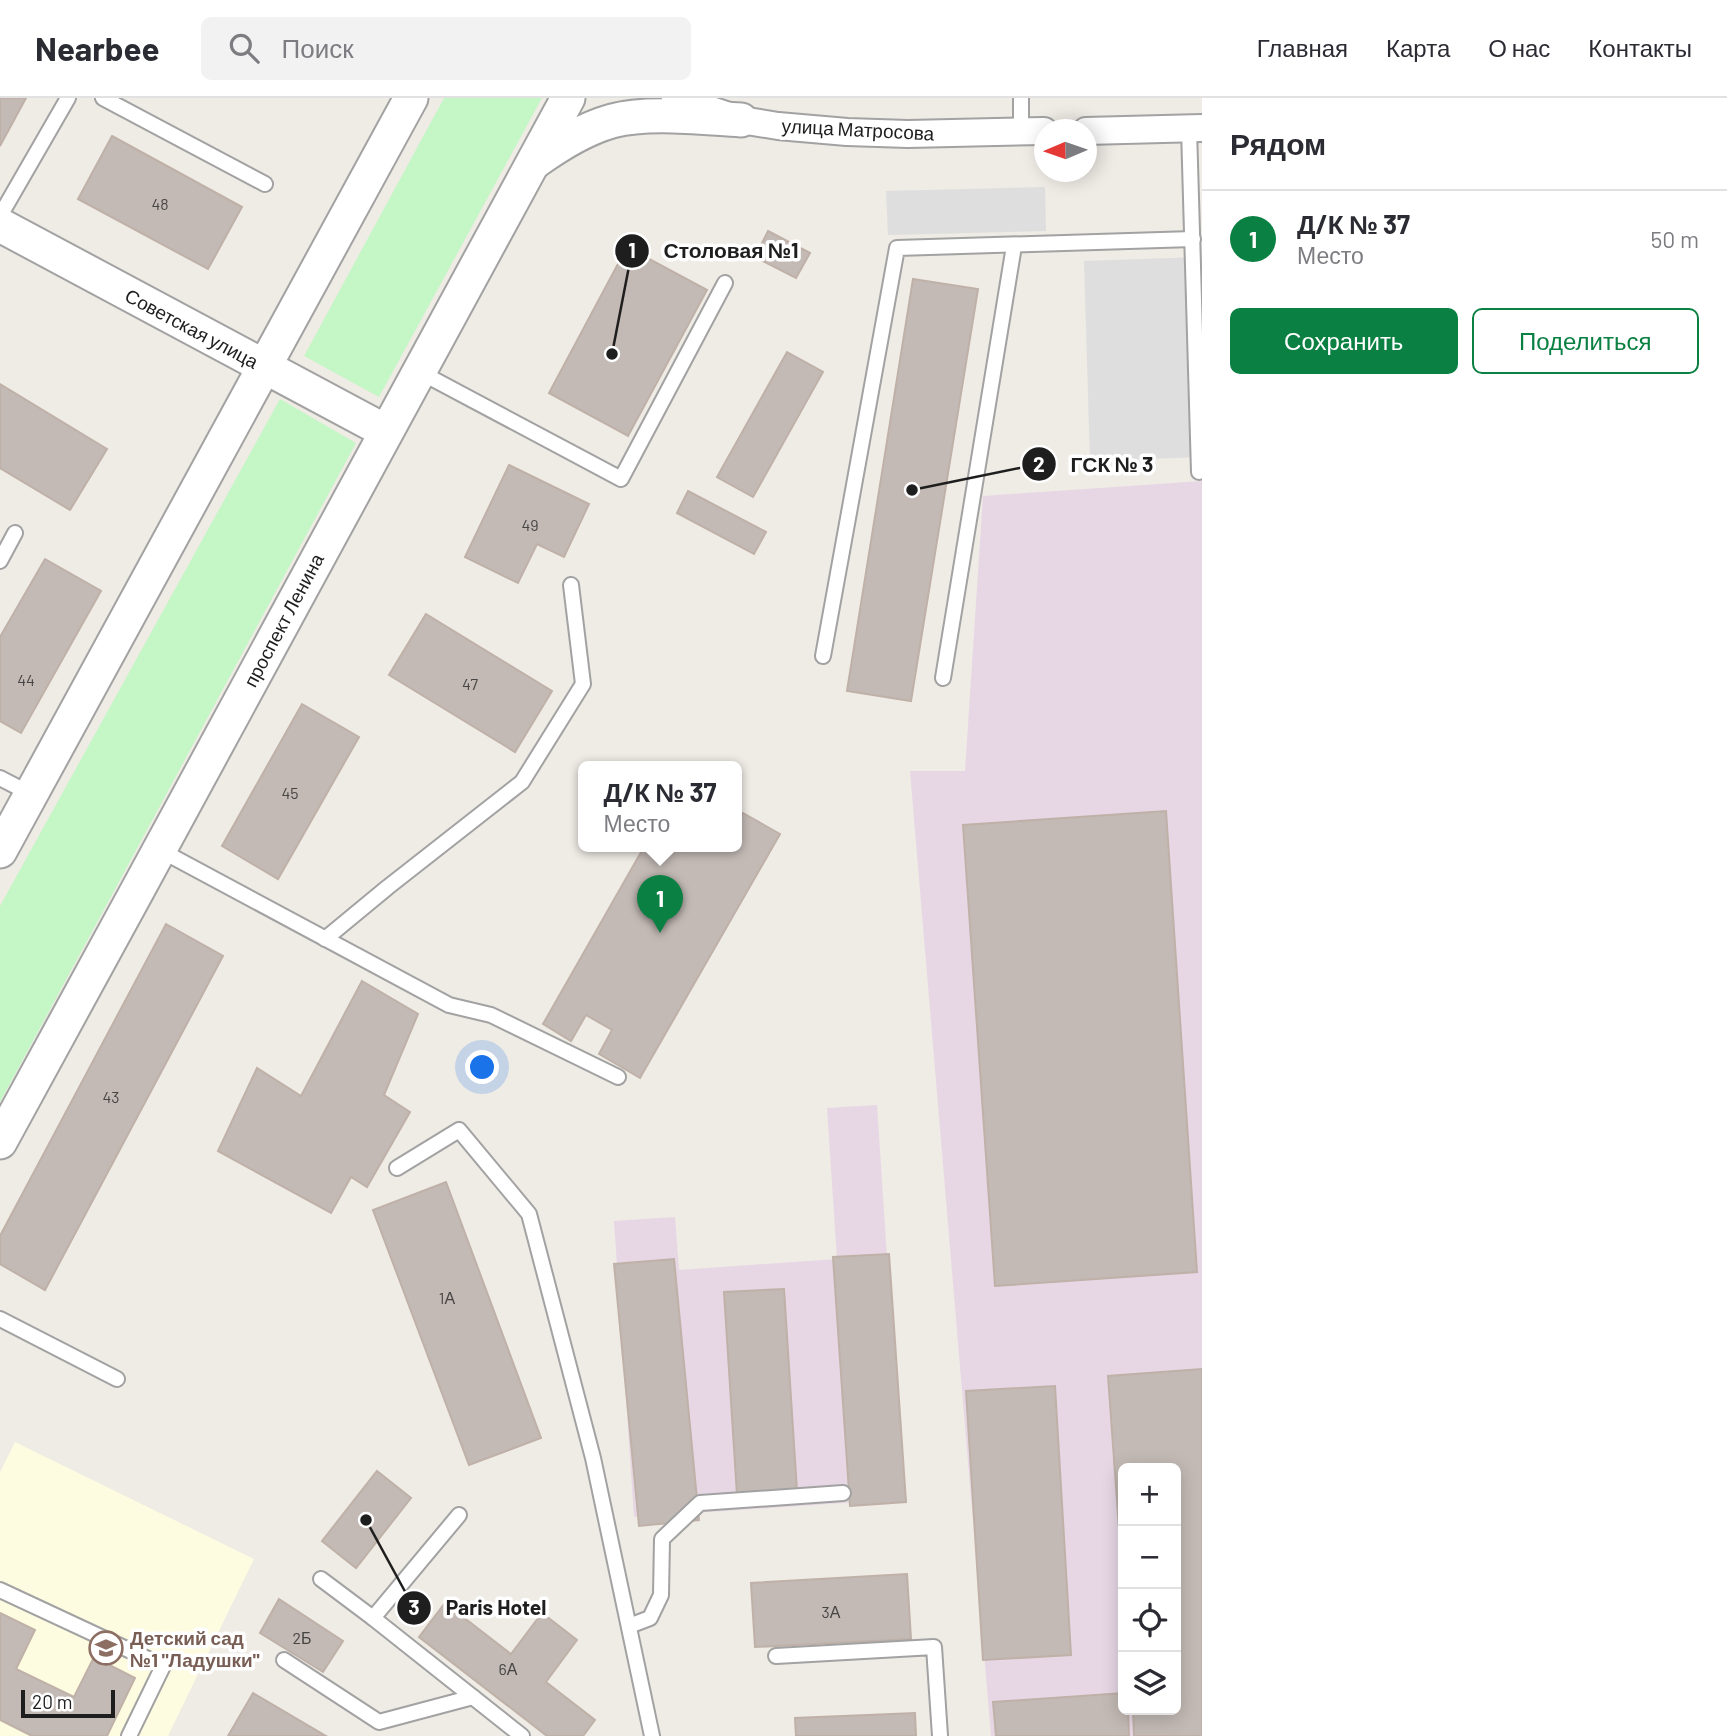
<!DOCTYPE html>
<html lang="ru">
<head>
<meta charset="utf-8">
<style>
  :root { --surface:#fff; --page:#f2f2f3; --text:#2b2b33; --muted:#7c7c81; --line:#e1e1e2; --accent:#0b8043 }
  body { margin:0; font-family:Barlow,sans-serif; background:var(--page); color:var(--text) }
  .controls { position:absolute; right:21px; bottom:21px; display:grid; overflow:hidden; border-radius:10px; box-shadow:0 4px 18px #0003 }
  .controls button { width:63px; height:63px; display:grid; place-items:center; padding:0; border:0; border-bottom:2px solid var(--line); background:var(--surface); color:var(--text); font:35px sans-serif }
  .compass { position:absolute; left:1034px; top:21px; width:63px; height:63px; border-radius:50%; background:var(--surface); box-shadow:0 4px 18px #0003; rotate:268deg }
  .scale { position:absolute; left:21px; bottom:18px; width:94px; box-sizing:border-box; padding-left:7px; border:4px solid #1e1e1e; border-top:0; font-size:19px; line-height:24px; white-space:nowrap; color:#1e1e1e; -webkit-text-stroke:5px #fff; paint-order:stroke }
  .you { position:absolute; left:483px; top:970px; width:24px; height:24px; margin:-18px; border:5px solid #fff; border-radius:50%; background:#1a73e8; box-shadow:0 0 0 10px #1a73e833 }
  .badge { display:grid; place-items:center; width:46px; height:46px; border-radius:50%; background:var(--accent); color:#fff; font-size:23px; font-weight:700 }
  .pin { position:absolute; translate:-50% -58px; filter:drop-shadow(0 2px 4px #0008) }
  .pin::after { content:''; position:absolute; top:37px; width:24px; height:21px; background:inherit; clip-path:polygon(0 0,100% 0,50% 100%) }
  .popup { position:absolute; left:578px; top:663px; width:164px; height:91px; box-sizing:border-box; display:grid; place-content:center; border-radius:10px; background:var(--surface); filter:drop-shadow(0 2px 5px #0005); font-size:23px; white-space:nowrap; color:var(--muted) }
  .popup b { font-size:26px; color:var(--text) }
  .popup::after { content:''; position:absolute; left:50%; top:100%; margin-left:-14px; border:14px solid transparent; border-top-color:var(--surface) }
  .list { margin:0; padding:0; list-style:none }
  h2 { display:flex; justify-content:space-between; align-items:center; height:91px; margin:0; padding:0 28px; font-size:30px }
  h2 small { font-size:23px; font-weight:400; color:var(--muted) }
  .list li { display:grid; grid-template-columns:46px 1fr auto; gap:21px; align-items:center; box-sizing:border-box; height:98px; padding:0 28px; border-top:2px solid var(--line) }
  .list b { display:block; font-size:26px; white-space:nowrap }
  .list p { margin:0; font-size:23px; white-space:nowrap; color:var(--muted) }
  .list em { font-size:23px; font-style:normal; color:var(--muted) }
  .actions { display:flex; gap:14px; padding:21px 28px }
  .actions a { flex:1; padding:16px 0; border:2px solid var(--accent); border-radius:10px; text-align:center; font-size:24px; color:var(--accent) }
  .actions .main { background:var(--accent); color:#fff }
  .icon { flex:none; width:38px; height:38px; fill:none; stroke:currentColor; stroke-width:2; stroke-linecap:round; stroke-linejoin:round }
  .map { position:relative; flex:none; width:1202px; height:1638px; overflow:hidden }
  header { display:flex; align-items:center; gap:42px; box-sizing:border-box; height:98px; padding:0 35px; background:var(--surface); border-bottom:2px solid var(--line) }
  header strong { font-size:33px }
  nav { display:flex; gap:38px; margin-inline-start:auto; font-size:24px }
  .search { width:490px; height:63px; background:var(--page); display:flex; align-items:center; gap:18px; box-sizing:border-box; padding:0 24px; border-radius:10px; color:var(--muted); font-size:26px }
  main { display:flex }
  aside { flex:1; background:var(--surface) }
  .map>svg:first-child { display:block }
  .industrial { fill:#e7d7e5; fill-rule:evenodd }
  .education { fill:#fdfbe0 }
  .park { fill:#c5f6c6 }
  .parking { fill:#dedede }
  .building { fill:#c3bab5; stroke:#bfb1a8; stroke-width:2 }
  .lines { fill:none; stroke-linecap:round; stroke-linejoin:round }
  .service-casing { stroke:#a2a2a2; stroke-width:18 }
  .minor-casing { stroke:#a2a2a2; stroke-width:30 }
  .tertiary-casing { stroke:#a2a2a2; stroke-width:37 }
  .service { stroke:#fff; stroke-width:14 }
  .minor { stroke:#fff; stroke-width:26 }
  .tertiary { stroke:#fff; stroke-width:33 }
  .labels { text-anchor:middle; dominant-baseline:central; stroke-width:7; stroke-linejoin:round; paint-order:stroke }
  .number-label { font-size:16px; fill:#474544 }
  .street-label { font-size:19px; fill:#1e1e1e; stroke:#fff }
  .education-label { font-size:19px; font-weight:bold; fill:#785e54; stroke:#fff; text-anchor:start }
  .leader { fill:none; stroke:#1e1e1e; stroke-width:2.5 }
  .callout-dot { fill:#1e1e1e; stroke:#fff; stroke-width:2.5 }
  .mark-label { font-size:21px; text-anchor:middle; font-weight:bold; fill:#fff }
  .callout-label { font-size:21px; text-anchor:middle; font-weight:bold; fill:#1e1e1e; stroke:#fff; stroke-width:7; stroke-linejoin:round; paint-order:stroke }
</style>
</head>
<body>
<header>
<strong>Nearbee</strong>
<div class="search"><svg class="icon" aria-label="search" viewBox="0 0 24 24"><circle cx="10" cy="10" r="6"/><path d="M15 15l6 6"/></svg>Поиск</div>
<nav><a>Главная</a><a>Карта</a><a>О нас</a><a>Контакты</a></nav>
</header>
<main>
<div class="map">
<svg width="1202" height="1638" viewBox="0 0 1202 1638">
  <rect width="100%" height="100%" fill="#efebe5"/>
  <g class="industrial">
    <path d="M1202,383v1255h-211l-81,-965h55l18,-275zM1123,1370h53v242h-53z"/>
    <path d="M877,1007l26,394 -269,18 -20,-296 61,-4 4,53 158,-11 -10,-151z"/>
  </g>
  <path class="education" d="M15,1344l239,117 -86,177h-168v-264z"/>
  <g class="park">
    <path d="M444,0h98l-163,299 -75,-41z"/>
    <path d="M280,301l76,44 -356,659v-196z"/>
  </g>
  <g class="parking">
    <path d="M1045,89l1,44 -158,4 -2,-44z"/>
    <path d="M1202,159v200l-112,4 -6,-200z"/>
  </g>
  <g class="building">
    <path d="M0,0h26l-26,48z"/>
    <path d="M112,38l130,71 -34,62 -130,-70z"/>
    <path d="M768,133l42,22 -14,25 -41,-21z"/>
    <path d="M627,149l80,43 -79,146 -79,-43z"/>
    <path d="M913,181l65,10 -67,412 -64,-10z"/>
    <path d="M787,254l36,20 -70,125 -36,-20z"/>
    <path d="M0,286l107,65 -37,61 -70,-42z"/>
    <path d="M509,367l80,39 -25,53 -27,-13 -19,39 -53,-26z"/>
    <path d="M688,393l78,41 -12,22 -77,-41z"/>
    <path d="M45,461l56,32 -80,142 -21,-12v-84z"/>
    <path d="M426,516l126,77 -37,61 -126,-77z"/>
    <path d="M302,606l57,33 -81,142 -56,-33z"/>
    <path d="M1166,713l31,461 -202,14 -32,-461z"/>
    <path d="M743,715l37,21 -140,244 -41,-24 13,-24 -26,-15 -15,26 -28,-17 101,-177h73l4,3 2,-3h14v-24z"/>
    <path d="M166,826l57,32 -178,334 -45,-26v-28z"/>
    <path d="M362,883l56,33 -34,81 26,17 -43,75 -16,-10 -20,36 -113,-62 39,-83 44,28z"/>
    <path d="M446,1084l95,256 -72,27 -96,-255z"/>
    <path d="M889,1156l17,248 -56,4 -17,-249z"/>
    <path d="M674,1161l25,261 -60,6 -25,-262z"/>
    <path d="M784,1191l13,202 -60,4 -13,-203z"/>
    <path d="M1202,1271v367h-68l-1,-26h43v-242h-53v116l-15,-208z"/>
    <path d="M1055,1288l16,269 -88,5 -17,-269z"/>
    <path d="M377,1373l34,27 -55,70 -34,-27z"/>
    <path d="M907,1476l4,65 -156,8 -4,-64z"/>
    <path d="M279,1501l64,42 -20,31 -63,-39z"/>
    <path d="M445,1505l66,51 31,-41 35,27 -31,42 49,38 -12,16h-36l-128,-99z"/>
    <path d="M0,1515l35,17 -19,39 58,28 20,-40 41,21 -28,58h-75l-32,-16z"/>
    <path d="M253,1595l73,43h-98z"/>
    <path d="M1123,1595v17h5l1,26h-133l-3,-34z"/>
    <path d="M915,1615l1,23h-120l-1,-18z"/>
  </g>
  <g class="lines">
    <defs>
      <g id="service">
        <path d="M103,0l162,86"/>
        <path d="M1021,0v34"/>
        <path d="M1189,31l10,343"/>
        <path d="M0,118l68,-118"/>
        <path d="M418,273l203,108 104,-196"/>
        <path d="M0,463l15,-28"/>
        <path d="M823,558l74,-408 296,-9"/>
        <path d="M943,580l71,-432"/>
        <path d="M0,680l31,16"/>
        <path d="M160,752l289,155 42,10 127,62"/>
        <path d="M325,841l63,-52 134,-105 61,-98 -12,-99"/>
        <path d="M397,1070l62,-38 70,84 64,244 59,278"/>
        <path d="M0,1221l117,60"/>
        <path d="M459,1417l-86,103 149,118"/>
        <path d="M321,1481l52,39"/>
        <path d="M0,1492l163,76 -34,70"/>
        <path d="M629,1528l21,-8 11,-23 1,-56 38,-36 143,-10"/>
        <path d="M776,1558l158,-9 6,89"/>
        <path d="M284,1562l95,62 94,-25"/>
      </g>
      <g id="minor">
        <path d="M675,0l66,22 37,6 69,6 61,2 136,-3"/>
        <path d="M1086,33l116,-3"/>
      </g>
      <g id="tertiary">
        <path d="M536,63c24,-17 48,-32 76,-40 37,-10 91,-3 129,-1"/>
        <path d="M0,127l385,206"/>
        <path d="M0,753l411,-753"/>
        <path d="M0,1044c191,-347 376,-697 568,-1044"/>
      </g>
    </defs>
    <use href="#service" class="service-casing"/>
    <use href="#minor" class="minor-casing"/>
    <use href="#tertiary" class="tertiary-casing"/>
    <use href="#service" class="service"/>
    <use href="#minor" class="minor"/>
    <use href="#tertiary" class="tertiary"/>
  </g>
  <defs>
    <symbol id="school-ring" viewBox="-11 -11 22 22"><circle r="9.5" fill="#fff" stroke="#8d6e63" stroke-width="1.5"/><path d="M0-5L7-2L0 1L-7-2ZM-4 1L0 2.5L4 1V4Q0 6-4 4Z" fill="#8d6e63"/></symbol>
  </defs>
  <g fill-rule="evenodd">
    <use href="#school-ring" x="87" y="1531" width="38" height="38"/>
  </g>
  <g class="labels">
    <g class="number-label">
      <text x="160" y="105">48</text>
      <text x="530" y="426">49</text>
      <text x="26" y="581">44</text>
      <text x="470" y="585">47</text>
      <text x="290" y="694">45</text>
      <text x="111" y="998">43</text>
      <text x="447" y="1199">1А</text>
      <text x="831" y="1513">3А</text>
      <text x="302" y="1539">2Б</text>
      <text x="508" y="1570">6А</text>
    </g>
    <g class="street-label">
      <text transform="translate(858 31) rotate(3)">улица Матросова</text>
      <text transform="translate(192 230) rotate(28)">Советская улица</text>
      <text transform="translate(283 522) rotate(-62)">проспект Ленина</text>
    </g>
    <g class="education-label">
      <text x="130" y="1539">Детский сад<tspan x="130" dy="22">№1 "Ладушки"</tspan></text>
    </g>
  </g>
  <path class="leader" d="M612 256L632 153M912 392L1039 366M366 1422L414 1510"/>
  <g class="callout-dot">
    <circle cx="612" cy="256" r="7"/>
    <circle cx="912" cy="392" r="7"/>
    <circle cx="366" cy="1422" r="7"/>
    <circle cx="632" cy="153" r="18"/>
    <circle cx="1039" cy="366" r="18"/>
    <circle cx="414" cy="1510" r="18"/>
  </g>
  <g class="mark-label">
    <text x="632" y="160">1</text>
    <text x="1039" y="374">2</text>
    <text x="414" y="1517">3</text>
  </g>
  <g class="callout-label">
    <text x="731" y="160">Столовая №1</text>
    <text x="1112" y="374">ГСК № 3</text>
    <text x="496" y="1517">Paris Hotel</text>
  </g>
</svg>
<div class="controls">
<button>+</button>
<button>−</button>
<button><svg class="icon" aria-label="locate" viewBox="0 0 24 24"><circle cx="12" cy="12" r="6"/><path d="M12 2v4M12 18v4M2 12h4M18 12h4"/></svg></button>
<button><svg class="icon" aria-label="layers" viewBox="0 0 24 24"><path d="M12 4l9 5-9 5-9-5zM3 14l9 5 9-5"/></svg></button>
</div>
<svg class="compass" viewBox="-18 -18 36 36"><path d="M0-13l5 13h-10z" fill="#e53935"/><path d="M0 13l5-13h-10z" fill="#7c7c81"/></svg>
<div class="scale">20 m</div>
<div class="you"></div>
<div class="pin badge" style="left:660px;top:835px">1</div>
<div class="popup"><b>Д/К № 37</b>Место</div>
</div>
<aside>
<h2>Рядом<small></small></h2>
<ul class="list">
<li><span class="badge">1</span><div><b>Д/К № 37</b><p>Место</p></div><em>50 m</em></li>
</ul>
<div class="actions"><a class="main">Сохранить</a><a>Поделиться</a></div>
</aside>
</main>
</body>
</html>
